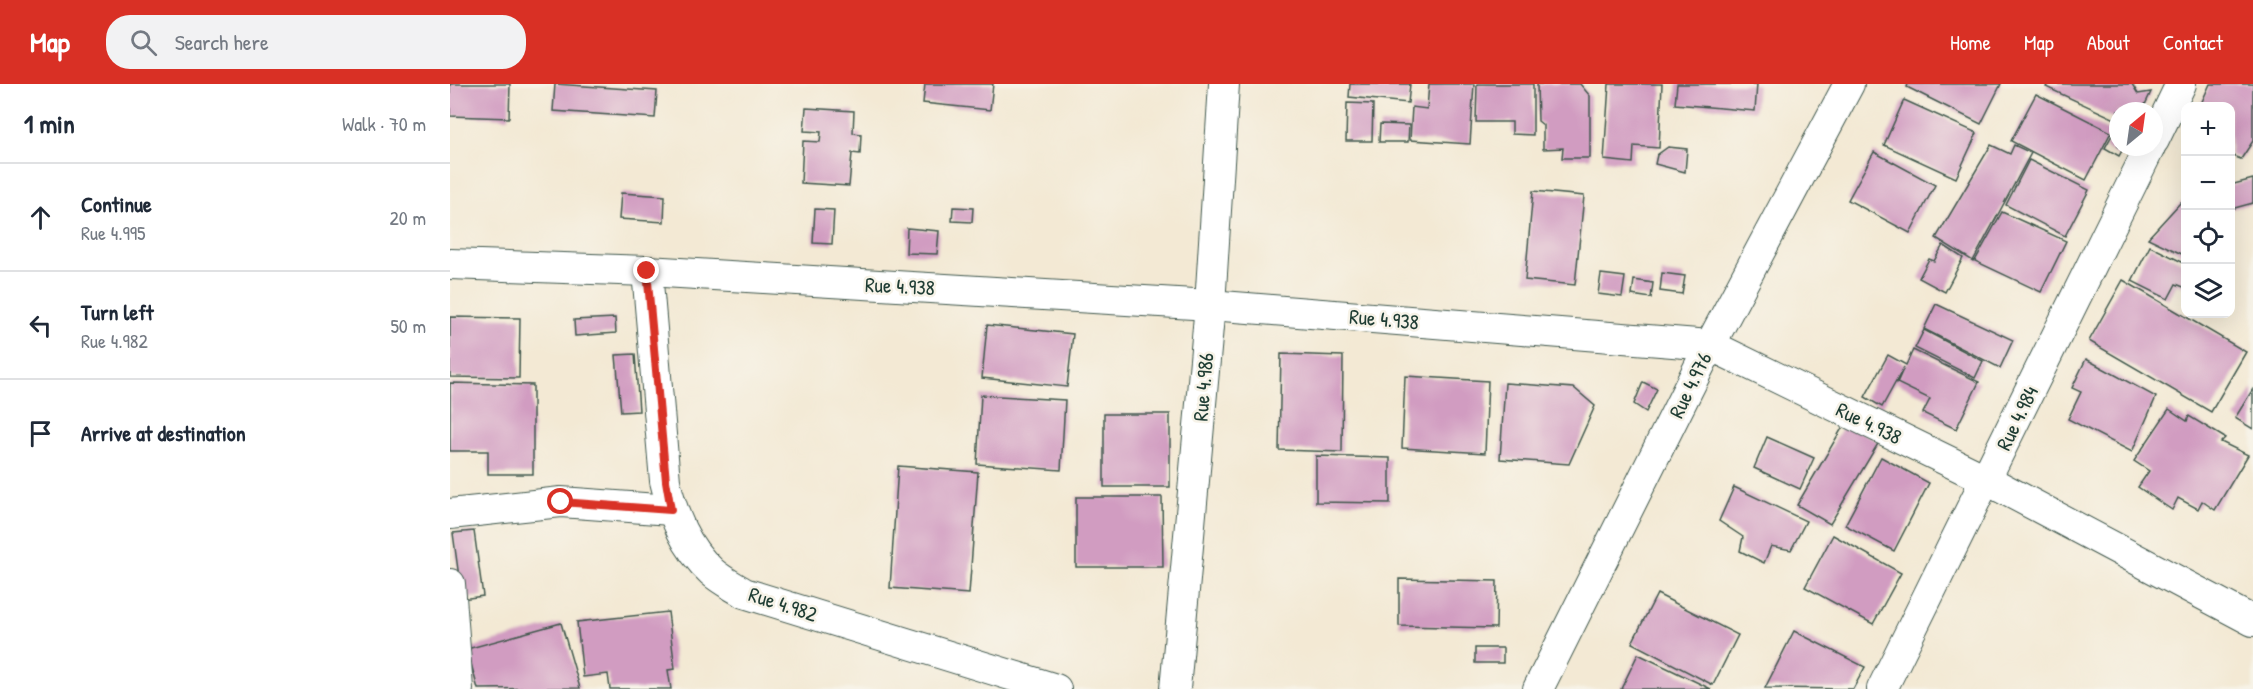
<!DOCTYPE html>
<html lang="en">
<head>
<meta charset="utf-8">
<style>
  :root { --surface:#fff; --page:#f2f2f3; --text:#1f2937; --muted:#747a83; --line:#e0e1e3; --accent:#d93025 }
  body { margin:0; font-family:"Patrick Hand",sans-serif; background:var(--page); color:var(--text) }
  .controls { position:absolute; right:18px; top:18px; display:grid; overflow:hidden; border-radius:12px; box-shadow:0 6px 24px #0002 }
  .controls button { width:54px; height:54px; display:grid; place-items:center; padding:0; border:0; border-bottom:2px solid var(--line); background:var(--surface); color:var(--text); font:30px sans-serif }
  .compass { position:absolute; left:1659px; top:18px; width:54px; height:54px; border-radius:50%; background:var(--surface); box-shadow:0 6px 24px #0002; rotate:29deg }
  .stop { position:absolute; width:18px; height:18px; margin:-14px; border:4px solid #d93025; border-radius:50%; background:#fff }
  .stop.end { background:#d93025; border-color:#fff; box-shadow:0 2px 6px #0008 }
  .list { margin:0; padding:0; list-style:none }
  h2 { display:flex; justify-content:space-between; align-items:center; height:78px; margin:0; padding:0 24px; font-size:26px }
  h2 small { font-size:20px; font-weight:400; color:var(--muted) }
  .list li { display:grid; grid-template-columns:39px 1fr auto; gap:18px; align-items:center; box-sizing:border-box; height:108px; padding:0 24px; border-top:2px solid var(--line) }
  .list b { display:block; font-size:22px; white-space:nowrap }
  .list p { margin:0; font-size:20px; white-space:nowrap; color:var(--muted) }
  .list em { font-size:20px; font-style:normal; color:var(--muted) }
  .icon { flex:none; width:33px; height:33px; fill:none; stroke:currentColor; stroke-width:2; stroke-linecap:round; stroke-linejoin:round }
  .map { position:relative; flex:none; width:1803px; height:605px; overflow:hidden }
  header { display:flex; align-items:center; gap:36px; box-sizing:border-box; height:84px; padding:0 30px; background:var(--accent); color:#fff }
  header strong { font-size:28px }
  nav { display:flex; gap:33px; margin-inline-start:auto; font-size:21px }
  .search { width:420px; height:54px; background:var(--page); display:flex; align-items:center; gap:15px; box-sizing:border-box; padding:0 21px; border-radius:24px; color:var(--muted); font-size:22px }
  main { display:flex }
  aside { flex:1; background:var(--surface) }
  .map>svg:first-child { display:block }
  .building { fill:#d19cc1 }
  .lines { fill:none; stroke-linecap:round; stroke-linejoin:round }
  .minor-casing { stroke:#3f574c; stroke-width:32 }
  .minor { stroke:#fff; stroke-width:30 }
  .route { stroke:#d93025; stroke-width:8 }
  .labels { text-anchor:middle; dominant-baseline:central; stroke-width:5; stroke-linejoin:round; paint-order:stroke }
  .street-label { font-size:21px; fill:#1f3d34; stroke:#f7f3e8 }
</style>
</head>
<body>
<header>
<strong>Map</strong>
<div class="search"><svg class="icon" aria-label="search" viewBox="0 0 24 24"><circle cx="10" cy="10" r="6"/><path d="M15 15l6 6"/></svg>Search here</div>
<nav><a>Home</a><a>Map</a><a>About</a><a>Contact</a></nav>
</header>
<main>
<aside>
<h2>1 min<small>Walk · 70 m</small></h2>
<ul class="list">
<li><svg class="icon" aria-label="ahead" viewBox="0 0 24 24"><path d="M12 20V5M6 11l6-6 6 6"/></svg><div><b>Continue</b><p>Rue 4.995</p></div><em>20 m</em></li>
<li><svg class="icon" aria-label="left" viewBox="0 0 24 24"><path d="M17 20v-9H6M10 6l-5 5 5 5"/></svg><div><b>Turn left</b><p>Rue 4.982</p></div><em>50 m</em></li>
<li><svg class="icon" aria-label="arrive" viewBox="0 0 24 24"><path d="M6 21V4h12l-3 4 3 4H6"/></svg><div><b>Arrive at destination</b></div></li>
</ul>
</aside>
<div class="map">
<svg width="1803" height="605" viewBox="0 0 1803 605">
  <rect width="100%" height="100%" fill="#f7f3e8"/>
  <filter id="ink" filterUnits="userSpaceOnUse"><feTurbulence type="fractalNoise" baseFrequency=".0167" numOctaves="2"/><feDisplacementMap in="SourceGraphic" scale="12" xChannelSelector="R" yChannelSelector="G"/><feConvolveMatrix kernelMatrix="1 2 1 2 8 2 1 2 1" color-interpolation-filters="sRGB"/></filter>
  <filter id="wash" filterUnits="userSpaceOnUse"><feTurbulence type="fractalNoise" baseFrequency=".008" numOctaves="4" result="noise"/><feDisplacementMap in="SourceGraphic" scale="24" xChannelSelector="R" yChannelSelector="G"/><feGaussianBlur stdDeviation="1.35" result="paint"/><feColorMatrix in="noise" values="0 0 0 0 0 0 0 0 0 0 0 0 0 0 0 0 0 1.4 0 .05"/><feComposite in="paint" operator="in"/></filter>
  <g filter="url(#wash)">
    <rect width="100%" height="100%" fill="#f3e9d4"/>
    <g id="blocks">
      <g class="building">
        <path d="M0,0h60l-1,34 -59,-2z"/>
        <path d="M105,0l102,7 -2,27 -102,-7z"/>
        <path d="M475,0h68l-3,26 -67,-7z"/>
        <path d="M900,0h60l-2,19 -59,-6z"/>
        <path d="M979,0h45l-4,60 -60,-4 2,-33 15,2z"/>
        <path d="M1027,0h56v51l-21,-1v-12h-36z"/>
        <path d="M1087,0h43l10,12v62h-28l1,-10 -20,1v-24l-5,-4z"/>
        <path d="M1159,0h53l-3,64 -25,-2 -1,17 -29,-3z"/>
        <path d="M1227,0h80l-2,27 -80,-7z"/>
        <path d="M1458,0h93l-20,40 -74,-37z"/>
        <path d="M1598,0h84l6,10 13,-2 -9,19h-24l-1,9 -71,-33z"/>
        <path d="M1760,0h43v57l-12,18 -11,-4v-49h-30z"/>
        <path d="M1586,10l75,38 -25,48 -75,-39z"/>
        <path d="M1454,16l73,33 -21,45 -72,-33z"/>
        <path d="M897,19l26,1 -1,37h-26z"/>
        <path d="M356,24l48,3 -1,22 8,1 -1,20 -8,-1 -3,33 -48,-3 2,-42 17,1 1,-10 -17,-1z"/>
        <path d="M930,40l29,1 -1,17h-29z"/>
        <path d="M1668,40v23h6l-5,9 -14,-8z"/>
        <path d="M1541,61l19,9 4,-9 17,8 -58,108 -37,-23z"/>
        <path d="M1218,63l19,2 -2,23 -30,-8 2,-9z"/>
        <path d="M1424,68l61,33 -25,48 -62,-33z"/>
        <path d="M1579,76l60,30 -24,46 -59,-31z"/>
        <path d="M1803,95v24l-22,6 -1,-24z"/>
        <path d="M1083,107l51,5 -9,89 -50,-5z"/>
        <path d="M171,109l44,3 -1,26 -45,-3z"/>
        <path d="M1731,118l5,3v51l-38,-18z"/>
        <path d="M503,123l20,1 -1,14 -20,-1z"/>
        <path d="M365,125l19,1 -2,34 -19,-1z"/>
        <path d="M1552,128l64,29 -25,51 -66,-31z"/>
        <path d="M457,144l32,3 -2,23 -31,-1z"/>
        <path d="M1493,161l20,13 -18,34 -26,-14 10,-19 5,2z"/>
        <path d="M1700,162l36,18v24l-10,-4 -8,15 -36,-18z"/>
        <path d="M1212,189l23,3 -3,18 -22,-3z"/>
        <path d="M1151,190l24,3 -3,20 -24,-3z"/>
        <path d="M1184,196l19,3 -2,15 -19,-3z"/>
        <path d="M1673,196l123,72 -35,60 -122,-71z"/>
        <path d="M1486,220l77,36 -13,28 -76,-39z"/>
        <path d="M0,233l70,1 -1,60 -69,-1z"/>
        <path d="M165,234l1,15 -41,3 -1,-16z"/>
        <path d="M537,241l86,9 -6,53 -85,-9z"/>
        <path d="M1474,246l59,31 -8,17 -60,-30z"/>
        <path d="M1463,266l66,32 -23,47 -33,-16 7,-14 -33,-16 7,-16 -22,40 -17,-10 23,-42 18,10z"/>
        <path d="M185,270l4,57 -18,1 -5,-57z"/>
        <path d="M831,270l62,2 -1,96 -63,-2z"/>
        <path d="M1636,275l70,38 -24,55 -64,-33 13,-27 -9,-4z"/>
        <path d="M955,292l83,5 -3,72 -83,-5z"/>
        <path d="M1193,298l14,7 -11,23 -12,-8z"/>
        <path d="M0,299l83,2v89h-45v-23h-38z"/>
        <path d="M1055,299l69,5 21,18 -26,58 -69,-5z"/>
        <path d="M1803,305v40l-18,-11z"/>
        <path d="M531,311l84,5 -4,70 -84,-6z"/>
        <path d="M1719,325l18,12 2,-5 36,22 -4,4 27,13 -33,55 -13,-9 -4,8 -20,-11 -6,12 -34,-23 11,-16 -15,-10z"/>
        <rect x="654" y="330" width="66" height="73"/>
        <path d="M1395,339l34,19 -49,82 -33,-19z"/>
        <path d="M1317,353l47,21 -14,31 -46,-21z"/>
        <path d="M866,372l74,2v45l-74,-1z"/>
        <path d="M1431,373l48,26 -35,68 -49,-26z"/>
        <path d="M448,382l80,6 -9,122 -79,-6z"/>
        <path d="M1284,403l72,34 -15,29 -20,-4 -7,17 -24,-12 3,-14 -24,-16z"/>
        <path d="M626,413h86l1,70h-87z"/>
        <path d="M24,447l9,65 -21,3 -9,-66z"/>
        <path d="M1383,451l68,38 -28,51 -68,-37z"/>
        <path d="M949,495l98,2 -1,47 -97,-2z"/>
        <path d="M1207,510l81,41 -25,50 -81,-42z"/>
        <path d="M218,528l7,57 -7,1 3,19h-61l-2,-15 -25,3 -6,-55z"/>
        <path d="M111,539l19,65 -102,1 -11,-40z"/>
        <path d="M1344,547l71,36 -12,22 -88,-1z"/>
        <rect x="1025" y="564" width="28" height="15"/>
        <path d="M1188,570l73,35h-90z"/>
      </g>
    </g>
  </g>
  <g filter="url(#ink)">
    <use href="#blocks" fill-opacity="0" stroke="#3f574c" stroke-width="1.5"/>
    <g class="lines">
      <defs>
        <g id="minor">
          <path d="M1704,56l27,-56"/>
          <path d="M0,180l197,7 563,34 500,40 277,135 266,141"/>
          <path d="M197,187l18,210c8,35 20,66 47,91 9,8 21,14 32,21l312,96"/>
          <path d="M0,430l111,-12 110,8"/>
          <path d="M0,500l8,105"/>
          <path d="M725,605l35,-384 14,-221"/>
          <path d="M1088,605l172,-344 139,-261"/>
          <path d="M1432,605l268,-542"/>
        </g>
      </defs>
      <use href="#minor" class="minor-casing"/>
      <use href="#minor" class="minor"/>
    </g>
  </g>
  <g class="lines" filter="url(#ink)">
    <path class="route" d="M111,418l110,8 -5,-29 -19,-210"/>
  </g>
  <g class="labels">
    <g class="street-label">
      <text transform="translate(450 202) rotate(3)">Rue 4.938</text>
      <text transform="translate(934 235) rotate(5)">Rue 4.938</text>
      <text transform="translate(1240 301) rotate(-64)">Rue 4.976</text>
      <text transform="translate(753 303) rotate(-85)">Rue 4.986</text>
      <text transform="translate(1567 334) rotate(-64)">Rue 4.984</text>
      <text transform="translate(1419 339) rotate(26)">Rue 4.938</text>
      <text transform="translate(333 520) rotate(18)">Rue 4.982</text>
    </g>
  </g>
</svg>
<div class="controls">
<button>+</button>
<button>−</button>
<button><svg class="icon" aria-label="locate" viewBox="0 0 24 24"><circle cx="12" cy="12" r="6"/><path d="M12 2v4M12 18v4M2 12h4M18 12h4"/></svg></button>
<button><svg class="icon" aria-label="layers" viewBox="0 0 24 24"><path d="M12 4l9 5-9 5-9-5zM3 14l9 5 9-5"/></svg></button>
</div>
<svg class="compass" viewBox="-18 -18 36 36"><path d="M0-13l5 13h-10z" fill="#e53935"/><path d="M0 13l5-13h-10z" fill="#747a83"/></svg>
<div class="stop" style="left:111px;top:418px"></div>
<div class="stop end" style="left:197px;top:187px"></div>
</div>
</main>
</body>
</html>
